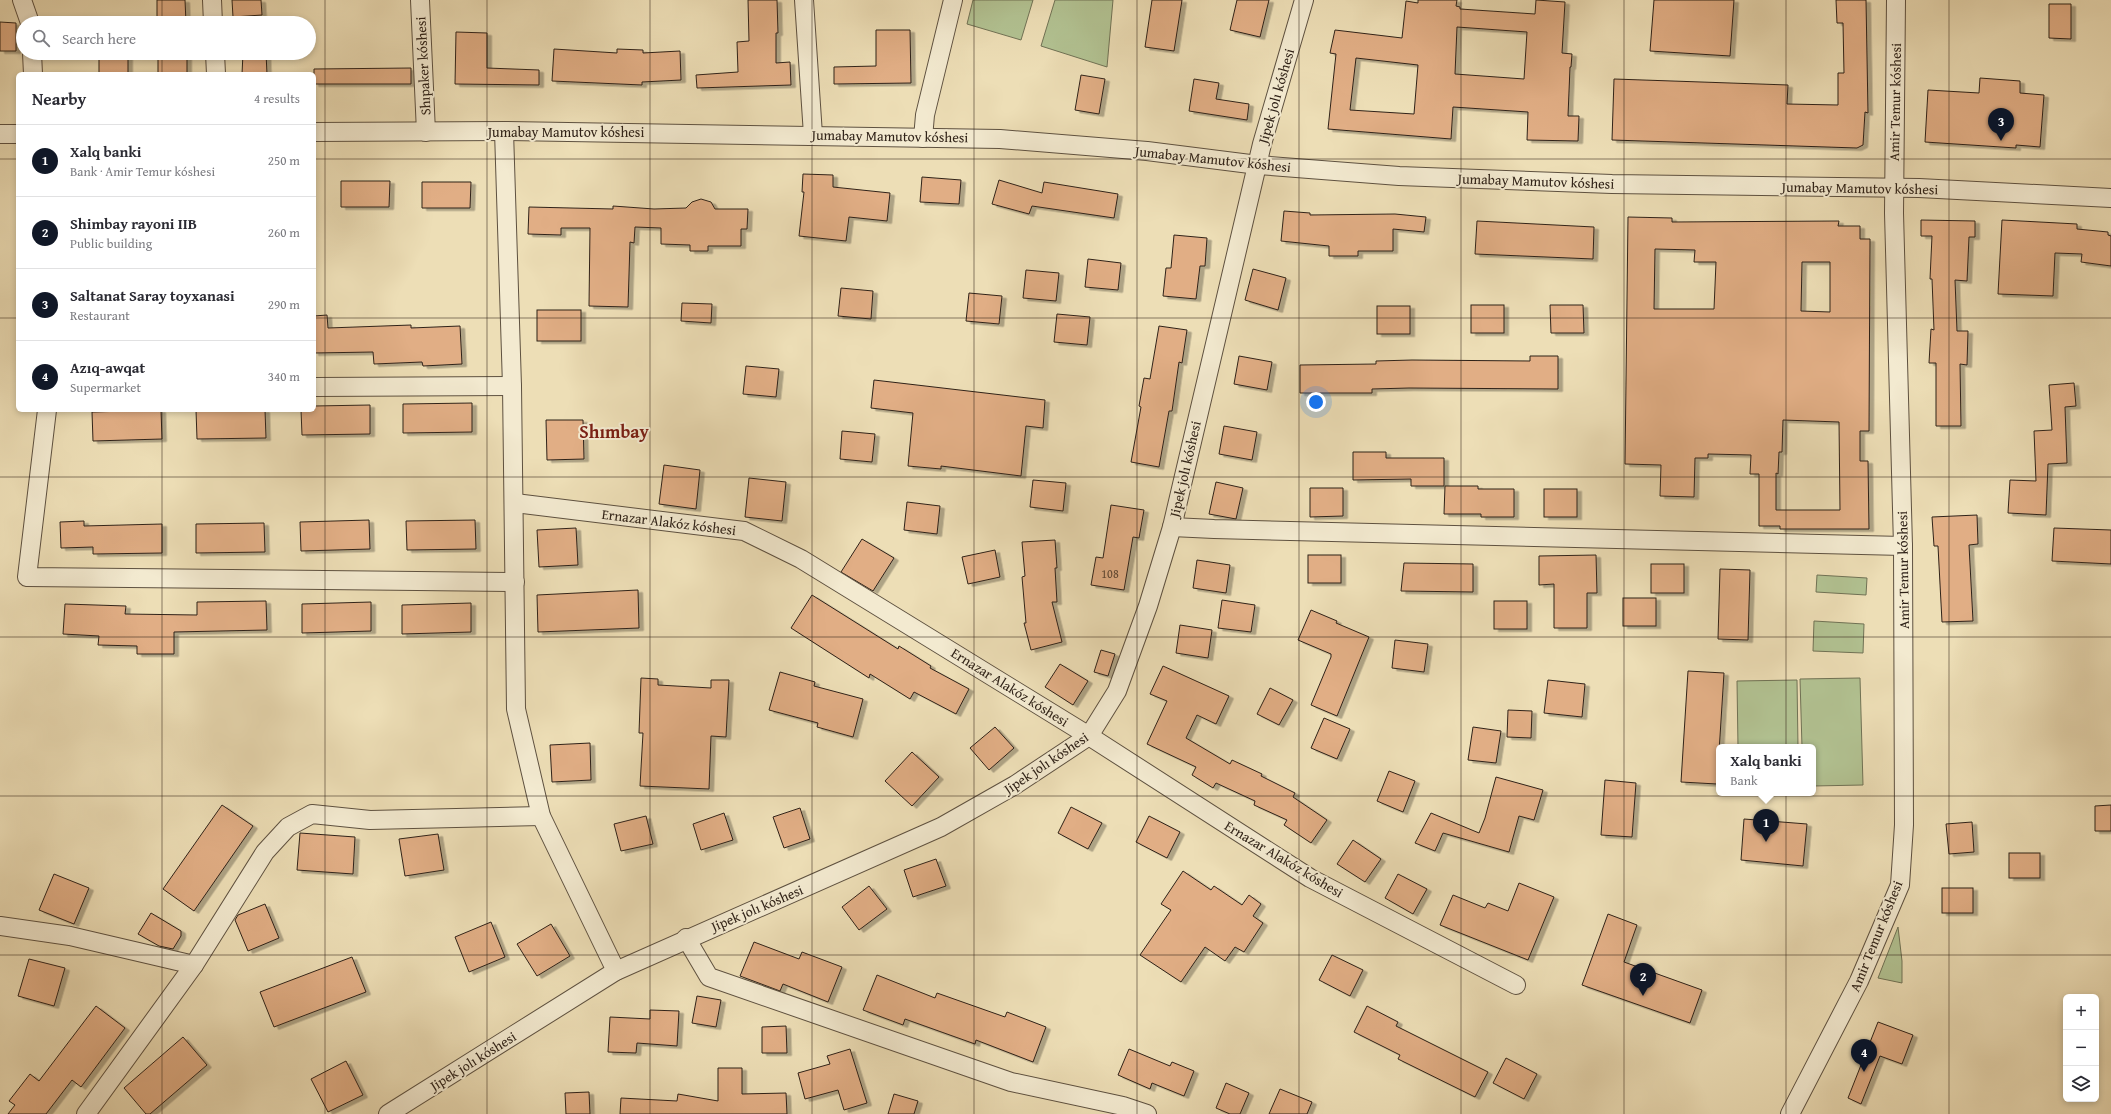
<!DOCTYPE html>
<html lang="en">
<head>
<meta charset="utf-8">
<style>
  :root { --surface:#fff; --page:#f2f2f3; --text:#2b2b33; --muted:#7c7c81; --line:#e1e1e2; --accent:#111827 }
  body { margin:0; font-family:"Gentium Book Plus",serif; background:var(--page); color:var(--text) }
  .controls { position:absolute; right:12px; bottom:12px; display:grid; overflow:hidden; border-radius:6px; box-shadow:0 2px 6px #0003 }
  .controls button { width:36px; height:36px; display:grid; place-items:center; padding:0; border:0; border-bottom:1px solid var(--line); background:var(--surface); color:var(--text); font:20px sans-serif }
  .you { position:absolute; left:1316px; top:402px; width:14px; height:14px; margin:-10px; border:3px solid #fff; border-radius:50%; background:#1a73e8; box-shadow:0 0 0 6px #1a73e833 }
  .badge { display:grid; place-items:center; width:26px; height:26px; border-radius:50%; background:var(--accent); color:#fff; font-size:13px; font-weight:700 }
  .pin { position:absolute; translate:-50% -33px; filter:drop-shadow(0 1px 2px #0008) }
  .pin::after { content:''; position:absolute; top:21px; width:14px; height:12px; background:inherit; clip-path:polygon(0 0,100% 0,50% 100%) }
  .popup { position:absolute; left:1716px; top:744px; width:100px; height:52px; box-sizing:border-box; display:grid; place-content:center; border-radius:6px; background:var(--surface); filter:drop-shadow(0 1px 3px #0005); font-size:13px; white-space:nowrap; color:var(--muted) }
  .popup b { font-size:15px; color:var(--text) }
  .popup::after { content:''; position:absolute; left:50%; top:100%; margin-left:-8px; border:8px solid transparent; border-top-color:var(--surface) }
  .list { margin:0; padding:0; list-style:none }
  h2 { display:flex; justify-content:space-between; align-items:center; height:52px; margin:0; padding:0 16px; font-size:17px }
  h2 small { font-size:13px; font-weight:400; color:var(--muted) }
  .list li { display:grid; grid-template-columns:26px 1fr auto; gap:12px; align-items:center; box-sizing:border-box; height:72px; padding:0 16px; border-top:1px solid var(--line) }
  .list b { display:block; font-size:15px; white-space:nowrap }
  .list p { margin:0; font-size:13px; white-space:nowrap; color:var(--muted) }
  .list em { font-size:13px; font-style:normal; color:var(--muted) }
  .icon { flex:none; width:22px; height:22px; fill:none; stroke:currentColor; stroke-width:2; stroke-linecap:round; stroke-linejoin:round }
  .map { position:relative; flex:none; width:2111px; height:1114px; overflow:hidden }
  .search { position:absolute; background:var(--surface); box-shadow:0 2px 6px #0003; left:16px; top:16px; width:300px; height:44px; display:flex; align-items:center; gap:10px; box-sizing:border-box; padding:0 14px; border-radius:22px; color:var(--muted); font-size:15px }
  .panel { position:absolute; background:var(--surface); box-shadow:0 2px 6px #0003; left:16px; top:72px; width:300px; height:340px; border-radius:6px }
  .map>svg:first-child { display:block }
  .green { fill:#b2c292; stroke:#707255 }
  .building { fill:#e1ae85; stroke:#2f2218; fill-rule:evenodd; filter:url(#shadow) }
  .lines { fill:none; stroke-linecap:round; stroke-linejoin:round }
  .minor-casing { stroke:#5e5140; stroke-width:20 }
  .minor { stroke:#f3ead0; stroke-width:18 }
  .grid { fill:none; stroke:#2f2218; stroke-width:1; stroke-opacity:0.55 }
  .labels { text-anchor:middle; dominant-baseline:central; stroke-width:4; stroke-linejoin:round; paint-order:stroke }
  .number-label { font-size:12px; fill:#5c4533 }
  .street-label { font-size:14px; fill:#2f2218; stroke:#f3ead0 }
  .district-label { font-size:18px; font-weight:bold; fill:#7a1f14; stroke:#f3ead0 }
</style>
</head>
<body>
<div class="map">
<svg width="2111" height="1114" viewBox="0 0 2111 1114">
  <defs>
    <filter id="shadow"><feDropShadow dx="4.5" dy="2.5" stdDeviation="0" flood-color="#0004"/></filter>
  </defs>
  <rect width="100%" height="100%" fill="#eddeb6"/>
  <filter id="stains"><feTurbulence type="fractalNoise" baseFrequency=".005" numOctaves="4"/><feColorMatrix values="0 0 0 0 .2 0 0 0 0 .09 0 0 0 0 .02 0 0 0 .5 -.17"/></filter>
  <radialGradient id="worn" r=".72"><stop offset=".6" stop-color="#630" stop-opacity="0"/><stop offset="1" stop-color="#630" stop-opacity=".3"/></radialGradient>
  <g class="green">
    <path d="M973,0h60l-12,40 -54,-16z"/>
    <path d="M1055,0h58l-6,67 -66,-21z"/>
    <path d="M1817,575l50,3 -1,17 -50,-3z"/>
    <path d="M1814,621l50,3 -1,29 -50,-2z"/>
    <path d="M1860,678l3,107 -50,1v-39h-11l-2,-68z"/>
    <path d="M1797,680l1,67h-60l-1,-66z"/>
    <path d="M1898,927l4,34v22l-24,-5z"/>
  </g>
  <g class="building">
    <path d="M157,0h28l1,23h-29z"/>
    <path d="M232,0h29l1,15 -29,2z"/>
    <path d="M748,0h29l1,33h-2v30l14,-1 1,23 -94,3 -1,-13 42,-3 -1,-30 12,-1z"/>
    <path d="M1152,0h30l-8,51 -29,-4z"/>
    <path d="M1237,0h32l-9,37 -30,-7z"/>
    <path d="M1418,0h39l-1,6 4,1v2l75,5 1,-14 29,2 -3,51 10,1 -1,13h-1l-2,49h11l-1,25 -51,-1 1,-28 -75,-5 -2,32 -123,-10 8,-75 -6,-1 5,-23 67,8 4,-37 12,2zM1457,27l70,5 -3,47 -69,-5zM1356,58l62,7 -4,49 -64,-4z"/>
    <path d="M1654,0h80l-4,56 -80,-5z"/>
    <path d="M1836,0h30l2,113 -3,-1 -2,33 -6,3 -245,-8 2,-61 174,6 -1,19 51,1v-32h6l-1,-50h-6z"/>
    <path d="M2049,4h22v35l-22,-1z"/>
    <path d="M0,22l16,1v28h-16z"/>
    <path d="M876,30h34l1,53 -77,1v-17l42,-1z"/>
    <path d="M456,32l31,1v35l52,2v15l-84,-1z"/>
    <path d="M554,49l63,4v-4l26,1v3l37,-2 1,29 -39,2v3l-90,-4z"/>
    <rect x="99" y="53" width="29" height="21"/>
    <rect x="158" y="53" width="29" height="21"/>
    <path d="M243,53h23l1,21h-25z"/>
    <path d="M411,68v16h-97v-15z"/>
    <path d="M1081,75l24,4 -6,35 -24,-4z"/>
    <path d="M1980,78l40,3v12l24,2 -4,52 -24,-2v3l-91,-6 3,-52 51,3z"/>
    <path d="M1194,79l25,4 -3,16 33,5 -2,16 -58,-9z"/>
    <path d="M803,174l30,1v12l57,6 -3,28 -38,-4 -3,24 -47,-5 5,-44h-2z"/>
    <path d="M922,177l39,3 -2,24 -39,-2z"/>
    <path d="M999,180l43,13 2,-11 74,12 -4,24 -82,-12 -3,8 -37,-10z"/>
    <path d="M341,181h49l-1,26h-48z"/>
    <path d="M422,182h49l-1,26h-48z"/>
    <path d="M701,199l10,3 4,7h33l-1,20h-6v17h-33v5h-18v-6l-29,-1v-16l-26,-1 -1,16 -4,-1 -2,65 -39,-1 1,-78h-29v7l-33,-1 1,-27 84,2v-3l41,3 32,-1 6,-6z"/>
    <path d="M1284,211l26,2v2l85,-1 31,3 -2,15 -31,-3v22h-35v5h-29v-10l-48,-5z"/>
    <path d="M1628,217l44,1v4l167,-1 -1,5h22v13h10l-1,192h-9v30h8l1,68h-89v-3h-21v-52h-9l1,-19 -43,-1v4h-13l-1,39 -34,-1 1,-31 -36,-1zM1655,249l40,1 -1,12h22l-2,47h-60zM1802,262h28v50l-29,-1zM1783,420l56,2 1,88h-64v-37l2,1 1,-22h3z"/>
    <path d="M1921,220l54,1v16h-6l-2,44 -12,-1 2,51h11l-1,34 -7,-1 1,62h-25v-63h-7l2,-34 3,1 -2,-51h-2l2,-43h-11z"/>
    <path d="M2002,220l75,4v5l31,3v3l3,1v30l-30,-4 1,-8 -27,-1 -2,43 -55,-2z"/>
    <path d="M1477,221l117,6 -1,32 -118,-5z"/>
    <path d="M1174,235l33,3 -2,28h-5l-4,33 -33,-3 3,-28h5z"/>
    <path d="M1088,259l33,4 -3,27 -33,-3z"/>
    <path d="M1253,269l33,9 -8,32 -33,-10z"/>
    <path d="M1026,270l33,3 -3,28 -33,-3z"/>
    <path d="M841,288l32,3 -2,28 -33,-3z"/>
    <path d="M969,293l33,3 -3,28 -33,-3z"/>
    <path d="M682,303l30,1 -1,19 -30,-2z"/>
    <rect x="1471" y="305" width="33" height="28"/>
    <path d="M1550,305h33l1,28h-33z"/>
    <rect x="1377" y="306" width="33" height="28"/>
    <rect x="537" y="310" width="44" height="31"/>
    <path d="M1057,314l33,3 -3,28 -33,-3z"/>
    <path d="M327,315l1,13 83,-3v3l49,-2 2,38 -39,2 -1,-4 -48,2 -1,-12 -59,1v-37z"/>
    <path d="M1159,326l28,4 -5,33 -3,-1 -7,49h-3l-10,56 -28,-5 10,-55 -2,-1 5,-28 6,1z"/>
    <path d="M1239,356l33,6 -5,28 -33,-6z"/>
    <path d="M1530,356h28v33l-149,-1 -37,1v4h-72v-28l76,-1v-3l36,-1 118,1z"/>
    <path d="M746,366l33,3 -3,28 -33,-3z"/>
    <path d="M874,380l171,20 -2,28 -17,-2 -5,50 -80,-10v3l-33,-3 5,-53 -42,-5z"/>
    <path d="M2074,383l2,23 -11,1 2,56 -19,1 -2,51 -38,-2 2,-33 26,1 -2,-50 18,-1 -3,-45z"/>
    <path d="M472,403v29l-69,1v-29z"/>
    <path d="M370,405v29l-68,1 -1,-25h13v-4z"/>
    <path d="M161,410l1,29 -69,2 -1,-29z"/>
    <path d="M196,410h69l1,28 -69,1z"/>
    <path d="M546,420h37l1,39 -37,1z"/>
    <path d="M1224,426l33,6 -5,28 -33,-6z"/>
    <path d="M842,431l33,3 -3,28 -32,-3z"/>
    <path d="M1353,452h33v6h58v28h-33v-7l-58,1z"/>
    <path d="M664,465l36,5 -4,39 -37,-5z"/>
    <path d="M749,478l37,4 -4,39 -37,-4z"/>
    <path d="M1033,480l33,3 -3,28 -33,-4z"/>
    <path d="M1216,482l27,6 -7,31 -27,-5z"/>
    <path d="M1445,486h33v3h36v28h-33v-3h-37z"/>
    <path d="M1310,488h33v28l-33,1z"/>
    <rect x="1544" y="489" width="33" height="28"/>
    <path d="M907,502l33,4 -3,28 -33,-4z"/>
    <path d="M1111,505l33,5 -5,28 -6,-1 -9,53 -33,-5 5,-28 7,1z"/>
    <path d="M1977,515l1,29 -9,1 4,76 -31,1 -4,-76h-4l-2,-29z"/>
    <path d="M369,520l1,29 -69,2 -1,-29z"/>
    <path d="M475,520l1,29 -69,1 -1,-29z"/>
    <path d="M84,521v5l78,-2v29l-69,1v-7l-32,1 -1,-26z"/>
    <path d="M264,523l1,29 -69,1v-29z"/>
    <path d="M576,528l2,37 -39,2 -2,-37z"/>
    <path d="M2054,528l57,2v34l-59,-3z"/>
    <path d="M862,539l32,19 -21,33 -32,-19z"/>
    <path d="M1055,540l2,28h-2l2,34h-5l10,40 -31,8 -7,-27h2l-4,-46 3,-1 -3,-34z"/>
    <path d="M995,550l5,27 -32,7 -6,-27z"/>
    <rect x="1308" y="555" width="33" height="28"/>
    <path d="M1596,555l1,38h-10v35h-33v-44l-15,1v-29z"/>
    <path d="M1197,560l33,5 -4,28 -33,-5z"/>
    <path d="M1404,563l69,1v28l-72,-1z"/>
    <rect x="1651" y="564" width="33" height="29"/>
    <path d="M1720,569l30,1 -2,70 -30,-1z"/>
    <path d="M638,590l1,38 -101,4 -1,-37z"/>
    <path d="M812,595l86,54 1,-3 32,20 -1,2 39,21 -13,25 -42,-22 -4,7 -40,-25 -1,4 -78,-50z"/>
    <rect x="1623" y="598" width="33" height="28"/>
    <path d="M1222,600l33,5 -4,27 -33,-4z"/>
    <path d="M266,601l1,29 -93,2v22h-37v-8l-39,-1 1,-9 -36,-2 2,-30 61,2 -1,8 72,1v-13z"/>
    <rect x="1494" y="601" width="33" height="28"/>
    <path d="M371,602v29l-69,2v-29z"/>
    <path d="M471,603v29l-69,2v-29z"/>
    <path d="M1311,610l26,11 -1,2 33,14 -32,79 -26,-11 20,-48v-3l-33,-14z"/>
    <path d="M1180,625l32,5 -4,28 -32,-5z"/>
    <path d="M1395,640l33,4 -4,28 -32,-4z"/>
    <path d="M1101,650l14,4 -7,22 -14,-4z"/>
    <path d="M1060,664l28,17 -15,24 -28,-18z"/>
    <path d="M1163,666l66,30 -13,28 -19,-9 -11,23 44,26 2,-4 30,14 -1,2 34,17 -2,4 34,23 -16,23 -27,-18 3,-5 -33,-15 1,-4 -39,-18 -3,5 -21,-13 4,-8 -49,-23 20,-43 -17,-7z"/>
    <path d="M1688,671l36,2 -7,111 -36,-2z"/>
    <path d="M780,672l35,10 -1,4 49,13 -10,38 -36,-10 1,-4 -49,-13z"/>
    <path d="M641,678l17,1v6l53,3v-8h18l-3,57 -15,-1 -2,53 -69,-3 3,-53h-4z"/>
    <path d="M1548,680l37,4 -3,33 -38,-4z"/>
    <path d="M1270,688l23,12 -14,25 -22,-11z"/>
    <path d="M1508,710l24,1 -1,27 -24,-1z"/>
    <path d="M1324,718l26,11 -13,30 -26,-11z"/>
    <path d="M995,727l19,21 -25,22 -19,-22z"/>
    <path d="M1473,727l28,4 -5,32 -28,-3z"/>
    <path d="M590,743l1,37 -39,2 -2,-37z"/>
    <path d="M912,752l27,25 -27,29 -27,-25z"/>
    <path d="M1389,771l26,10 -12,31 -26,-11z"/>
    <path d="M1496,777l47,13 -9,30 -15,-4 -10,36 -66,-19 -8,18 -20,-8 16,-30 48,20 6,-15z"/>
    <path d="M1605,780l31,3 -4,54 -31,-2z"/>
    <path d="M222,805l31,21 -59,85 -31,-22z"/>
    <path d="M2111,805v26h-16v-25z"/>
    <path d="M1071,807l31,16 -14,26 -30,-16z"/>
    <path d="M800,808l10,31 -26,9 -11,-31z"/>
    <path d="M724,813l9,27 -32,10 -8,-26z"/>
    <path d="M646,816l7,28 -32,7 -7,-27z"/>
    <path d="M1149,816l31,16 -13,26 -31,-16z"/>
    <path d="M1744,819l63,5 -4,42 -62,-6z"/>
    <path d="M1972,822l2,30 -25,2 -3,-30z"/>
    <path d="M300,833l55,4 -2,37 -56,-4z"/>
    <path d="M438,834l6,36 -39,6 -6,-37z"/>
    <path d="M1353,840l28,19 -16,23 -28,-18z"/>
    <rect x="2009" y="853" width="31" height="25"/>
    <path d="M936,859l10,27 -33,11 -9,-27z"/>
    <path d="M1183,871l28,19 3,-4 28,19 7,-10 12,9 -8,12 10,7 -19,29 -9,-5 -10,14 -20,-14 -24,35 -41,-27 31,-45 -10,-6z"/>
    <path d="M54,874l35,14 -15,36 -35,-14z"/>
    <path d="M1398,874l29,15 -14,25 -28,-16z"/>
    <path d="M1519,883l35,14 -26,63 -88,-35 13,-30 32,13 3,-5 20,8z"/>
    <path d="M869,886l18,23 -28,21 -17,-23z"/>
    <rect x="1942" y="888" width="31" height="25"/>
    <path d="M265,904l14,34 -31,13 -13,-31 3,-5z"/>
    <path d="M151,913l30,18v5l-8,13 -14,-3 -21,-12z"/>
    <path d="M1608,914l29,11 -13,37 78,28 -12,33 -108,-38z"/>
    <path d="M491,922l14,35 -36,15 -14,-35z"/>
    <path d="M551,924l19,32 -33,20 -20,-32z"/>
    <path d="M754,942l45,17 3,-7 40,15 -14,35 -45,-18 -3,7 -40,-15z"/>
    <path d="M1332,955l31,15 -13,26 -31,-16z"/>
    <path d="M352,957l14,35 -92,35 -14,-35z"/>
    <path d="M29,959l36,9 -11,38 -36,-10z"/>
    <path d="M877,975l58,23 2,-5 68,24 2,-5 39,15 -13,35 -57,-22 -1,4 -70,-25 -2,6 -40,-15z"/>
    <path d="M697,996l24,4 -5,27 -24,-4z"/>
    <path d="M96,1006l29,22 -44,59 -9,-7 -26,34h-38l7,-9 -6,-4 21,-27 9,7z"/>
    <path d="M1367,1006l31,16 -2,4 92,46 -13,25 -77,-38 2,-4 -46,-23z"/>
    <path d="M650,1010l29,1 -2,35 -40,-3 -1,10 -28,-1 2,-35 40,2z"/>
    <path d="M1878,1022l35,13 -11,29 -22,-8 -19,48 -13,-6z"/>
    <path d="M786,1026l1,27h-25v-26z"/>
    <path d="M183,1037l24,28 -57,49h-4l-22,-26z"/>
    <path d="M850,1049l17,54 -23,7 -6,-20 -33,9 -7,-26 32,-9 -3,-8z"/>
    <path d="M1129,1049l41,17 2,-4 22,9 -10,25 -32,-13 -2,6 -32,-14z"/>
    <path d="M1506,1058l31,16 -13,25 -31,-16z"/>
    <path d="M346,1061l17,34 -35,17 -17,-33z"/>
    <path d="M718,1068h24v26l44,-1 1,21h-167l1,-16 56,3 1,-7 40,7z"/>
    <path d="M1226,1083l23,10 -9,21h-10l-14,-6z"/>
    <path d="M1280,1089l32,13 -5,12h-38z"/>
    <path d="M589,1092l1,22h-24l-1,-21z"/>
    <path d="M894,1094l24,7 -4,13h-26z"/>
  </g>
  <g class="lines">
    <defs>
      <g id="minor">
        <path d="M22,0l8,23"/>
        <path d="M212,0l1,23"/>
        <path d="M420,0l6,132"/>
        <path d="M804,0l9,135"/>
        <path d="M32,53l1,21"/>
        <path d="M215,53l1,21"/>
        <path d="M504,131l8,255 4,323 25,107 75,155"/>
        <path d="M314,132l190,-1 496,8 147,12 111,14 141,11 213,8 307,4 192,10"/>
        <path d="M0,134h18"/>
        <path d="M923,138l2,-23 28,-115"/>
        <path d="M314,387l198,-1"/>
        <path d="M47,410l-20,167 488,5"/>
        <path d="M515,503l229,28 57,28 288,177 221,142 206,107"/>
        <path d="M1172,527l42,2 689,17"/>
        <path d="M0,926l70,10 124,29"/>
        <path d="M686,938l23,39 302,105 112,24 24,8"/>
        <path d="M86,1114l108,-149 71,-113 23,-25 24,-13 58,6 171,-4"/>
        <path d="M388,1114l228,-143 325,-144 74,-42 74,-49 28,-45 31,-85 24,-79 90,-383 42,-144"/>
        <path d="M1790,1114l69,-133 41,-96 4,-60 -1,-279 -9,-333 2,-213"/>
      </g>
    </defs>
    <use href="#minor" class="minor-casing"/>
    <use href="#minor" class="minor"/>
  </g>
  <path class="grid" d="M162,0v23M325,0v1114M487,0v1114M650,0v1114M812,0v1114M974,0v1114M1137,0v1114M1299,0v1114M1461,0v1114M1624,0v1114M1786,0v1114M1949,0v1114M162,53v21M0,159h18M314,159h1797M0,318h18M314,318h1797M162,410v704M0,477h2111M0,637h2111M0,796h2111M0,955h2111"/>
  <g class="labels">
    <g class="number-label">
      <text x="1110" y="573">108</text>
    </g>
    <g class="street-label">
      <text transform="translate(423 66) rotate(-93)">Shıpaker kóshesi</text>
      <text transform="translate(1276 96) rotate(-74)">Jipek jolı kóshesi</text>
      <text transform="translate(1895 102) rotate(-89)">Amir Temur kóshesi</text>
      <text x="566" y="132">Jumabay Mamutov kóshesi</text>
      <text transform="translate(890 136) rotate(1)">Jumabay Mamutov kóshesi</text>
      <text transform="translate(1213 159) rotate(6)">Jumabay Mamutov kóshesi</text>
      <text transform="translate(1536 181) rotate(2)">Jumabay Mamutov kóshesi</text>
      <text transform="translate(1860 188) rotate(1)">Jumabay Mamutov kóshesi</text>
      <text transform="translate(1185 469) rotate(-77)">Jipek jolı kóshesi</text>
      <text transform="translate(669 522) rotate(7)">Ernazar Alakóz kóshesi</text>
      <text transform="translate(1903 570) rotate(-91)">Amir Temur kóshesi</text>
      <text transform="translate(1010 687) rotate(32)">Ernazar Alakóz kóshesi</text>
      <text transform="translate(1046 763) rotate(-34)">Jipek jolı kóshesi</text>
      <text transform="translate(1284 859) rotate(31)">Ernazar Alakóz kóshesi</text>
      <text transform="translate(757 908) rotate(-23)">Jipek jolı kóshesi</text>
      <text transform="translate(1876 936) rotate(-68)">Amir Temur kóshesi</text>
      <text transform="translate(473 1061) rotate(-32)">Jipek jolı kóshesi</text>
    </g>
    <g class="district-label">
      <text x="614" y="431">Shımbay</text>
    </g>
  </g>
  <rect width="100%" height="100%" filter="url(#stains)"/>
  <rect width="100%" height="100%" fill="url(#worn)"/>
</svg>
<div class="controls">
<button>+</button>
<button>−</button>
<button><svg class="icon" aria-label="layers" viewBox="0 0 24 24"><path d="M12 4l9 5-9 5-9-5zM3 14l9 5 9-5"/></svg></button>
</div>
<div class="you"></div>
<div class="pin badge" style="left:1766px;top:842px">1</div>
<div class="popup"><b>Xalq banki</b>Bank</div>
<div class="pin badge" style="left:1643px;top:996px">2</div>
<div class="pin badge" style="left:2001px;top:141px">3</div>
<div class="pin badge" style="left:1864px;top:1072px">4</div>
<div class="search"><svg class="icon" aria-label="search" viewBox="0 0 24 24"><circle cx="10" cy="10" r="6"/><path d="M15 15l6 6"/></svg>Search here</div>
<section class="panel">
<h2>Nearby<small>4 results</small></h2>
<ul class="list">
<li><span class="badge">1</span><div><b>Xalq banki</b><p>Bank · Amir Temur kóshesi</p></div><em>250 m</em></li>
<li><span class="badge">2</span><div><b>Shimbay rayoni IIB</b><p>Public building</p></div><em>260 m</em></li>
<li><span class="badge">3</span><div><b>Saltanat Saray toyxanasi</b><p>Restaurant</p></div><em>290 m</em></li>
<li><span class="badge">4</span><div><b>Azıq-awqat</b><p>Supermarket</p></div><em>340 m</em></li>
</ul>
</section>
</div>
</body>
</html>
